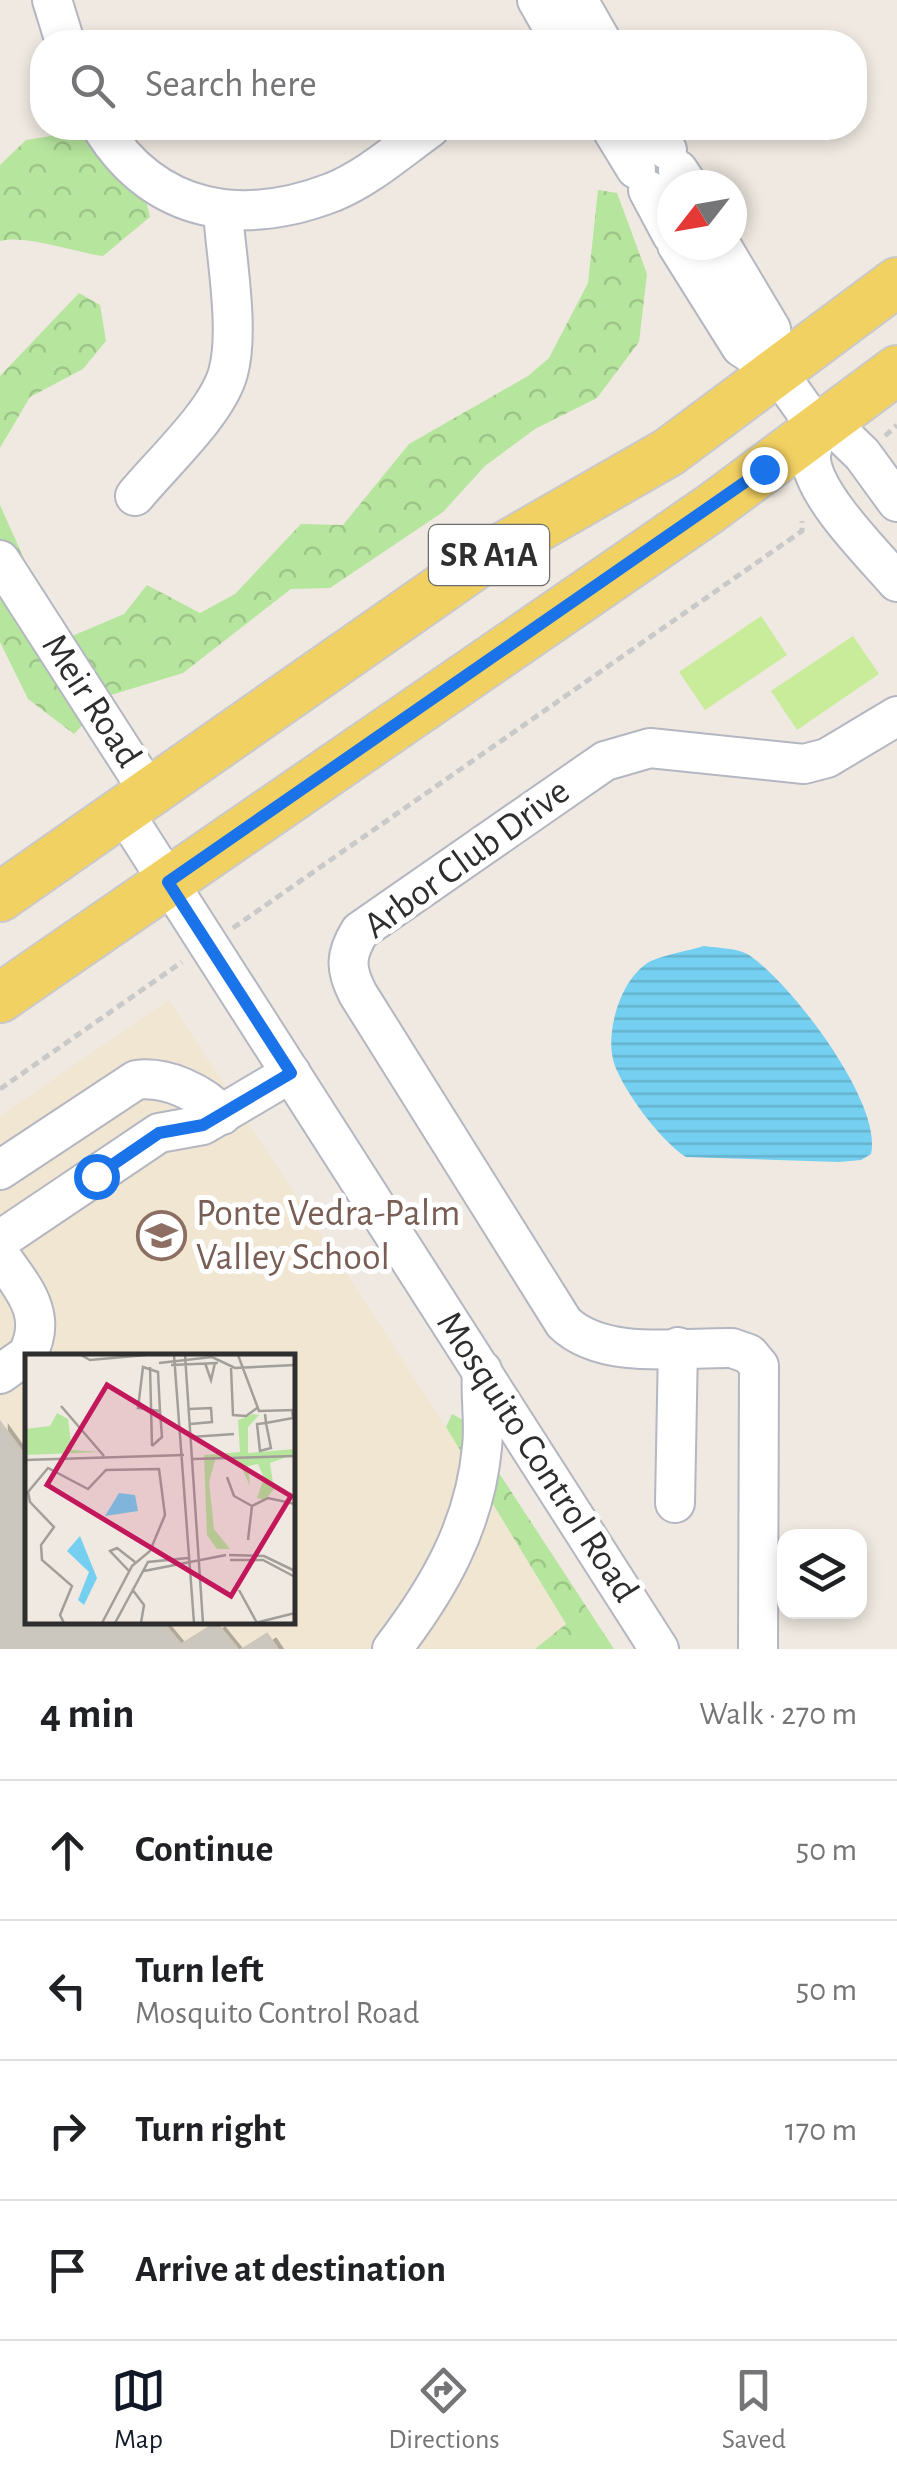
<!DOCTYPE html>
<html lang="en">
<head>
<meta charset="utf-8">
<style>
  :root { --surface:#fff; --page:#f6f6f6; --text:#202124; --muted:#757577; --line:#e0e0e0; --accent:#111827 }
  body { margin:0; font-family:"Alegreya Sans",sans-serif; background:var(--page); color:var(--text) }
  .controls { position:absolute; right:30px; bottom:30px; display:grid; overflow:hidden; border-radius:20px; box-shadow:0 5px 15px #0003 }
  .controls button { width:90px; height:90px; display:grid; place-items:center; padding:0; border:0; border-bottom:2px solid var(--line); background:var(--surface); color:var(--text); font:50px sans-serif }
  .compass { position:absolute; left:657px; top:170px; width:90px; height:90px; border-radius:50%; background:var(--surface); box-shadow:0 5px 15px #0003; rotate:239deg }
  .stop { position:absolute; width:30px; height:30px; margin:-22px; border:8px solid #1a73e8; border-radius:50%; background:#fff }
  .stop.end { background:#1a73e8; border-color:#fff; box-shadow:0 2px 10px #0008 }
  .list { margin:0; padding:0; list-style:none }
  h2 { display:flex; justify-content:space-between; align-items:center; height:130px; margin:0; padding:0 40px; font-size:42px }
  h2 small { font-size:32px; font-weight:400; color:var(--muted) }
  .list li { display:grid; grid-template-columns:65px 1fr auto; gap:30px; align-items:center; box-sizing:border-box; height:140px; padding:0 40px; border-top:2px solid var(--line) }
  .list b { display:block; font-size:38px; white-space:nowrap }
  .list p { margin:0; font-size:32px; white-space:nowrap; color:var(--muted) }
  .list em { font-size:32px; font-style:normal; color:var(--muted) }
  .icon { flex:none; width:55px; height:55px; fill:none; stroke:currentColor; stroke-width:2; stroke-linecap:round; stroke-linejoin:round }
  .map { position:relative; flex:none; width:897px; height:1649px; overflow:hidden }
  .search { position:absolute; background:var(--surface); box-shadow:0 5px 15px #0003; left:30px; right:30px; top:30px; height:110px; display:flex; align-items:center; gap:25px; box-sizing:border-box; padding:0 35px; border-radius:40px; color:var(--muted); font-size:38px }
  .sheet { height:690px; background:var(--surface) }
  nav { display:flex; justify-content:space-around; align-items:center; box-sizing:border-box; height:140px; border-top:2px solid var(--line); background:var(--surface); font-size:28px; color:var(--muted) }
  nav a { display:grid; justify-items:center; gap:5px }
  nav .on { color:var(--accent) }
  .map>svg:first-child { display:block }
  .education { fill:#f0e6d1; fill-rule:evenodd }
  .forest { fill:url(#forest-crowns) }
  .pitch { fill:#c9ec9a }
  .water { fill:url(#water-rules) }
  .building { fill:#cbc7bf; stroke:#cbc5ba; stroke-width:2.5; filter:url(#shadow) }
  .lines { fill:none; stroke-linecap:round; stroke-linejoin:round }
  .minor-casing { stroke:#b4b7c1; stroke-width:42 }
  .major-casing { stroke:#c9c9c9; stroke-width:52 }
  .path { stroke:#c9c9c9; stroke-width:5; stroke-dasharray:8 5; stroke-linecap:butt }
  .minor { stroke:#fff; stroke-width:38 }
  .major { stroke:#f2d163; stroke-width:48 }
  .route { stroke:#1a73e8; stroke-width:12 }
  .labels { text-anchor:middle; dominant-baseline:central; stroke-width:10; stroke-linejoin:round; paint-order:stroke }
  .shield { fill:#fff; stroke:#6d6d6d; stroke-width:2.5 }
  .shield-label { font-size:35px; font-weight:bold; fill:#2e2e2e }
  .street-label { font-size:38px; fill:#2e2e2e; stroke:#fff }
  .education-label { font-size:38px; fill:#785e54; stroke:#fff; text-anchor:start }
  .inset-road { fill:none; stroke:#a29e99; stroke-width:2.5 }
  .view { fill:#c2185b; fill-opacity:0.15; stroke:#c2185b; stroke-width:5 }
  .inset-edge { fill:none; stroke:#2e2e2e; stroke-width:5 }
</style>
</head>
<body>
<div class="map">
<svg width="897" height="1649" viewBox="0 0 897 1649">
  <defs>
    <pattern id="forest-crowns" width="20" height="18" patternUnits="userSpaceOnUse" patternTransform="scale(2.5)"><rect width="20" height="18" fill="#b6e59e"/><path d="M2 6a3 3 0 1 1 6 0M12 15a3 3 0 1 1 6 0" fill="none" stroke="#9dc588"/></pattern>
    <pattern id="water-rules" width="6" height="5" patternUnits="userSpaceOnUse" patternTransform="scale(2.5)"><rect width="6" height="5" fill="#75cff0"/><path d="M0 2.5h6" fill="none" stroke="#66b2ce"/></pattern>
    <filter id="shadow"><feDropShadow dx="9" dy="5" stdDeviation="0" flood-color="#0004"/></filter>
  </defs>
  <rect width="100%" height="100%" fill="#efe9e1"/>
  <path class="education" d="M169,1000l277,427 120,198 -31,24h-535v-533zM28,1356h264v266h-264z"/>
  <g class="forest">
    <path d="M70,133l53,1 11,17 16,66 -47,39c-28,-4 -80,-22 -103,-15v-76l26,-25z"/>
    <path d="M598,190l19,3 30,81 -8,68 -42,56 -62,31 -50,37 -42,46 -113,76 -39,1 -108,84 -72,22 -37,39 -46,-35 -28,-57v-137l30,67 14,76 80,-34 23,-29 53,28 35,-19 66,-70 42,1 66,-81 119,-68 21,-18 39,-75z"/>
    <path d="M79,293l21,12 6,36 -23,28 -53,28 -30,51v-72z"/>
    <path d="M452,1414l13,7 149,228h-79l31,-25 -120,-197z"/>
  </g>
  <g class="pitch">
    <path d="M761,616l26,39 -82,55 -26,-38z"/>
    <path d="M853,636l26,38 -82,56 -26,-39z"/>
  </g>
  <path class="water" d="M704,946c14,2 34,2 45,9 42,28 134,148 122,199l-10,6 -22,2 -153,-5c-25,-16 -60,-63 -71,-91 -12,-31 6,-90 36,-105 16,-7 37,-10 53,-15z"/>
  <g class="building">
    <path d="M0,1422l28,39v161h134l19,23 35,-22 21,26h-237z"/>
    <path d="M267,1634l10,15h-34z"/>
  </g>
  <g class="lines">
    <defs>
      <g id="minor">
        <path d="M52,0l13,42"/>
        <path d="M537,0l24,42"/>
        <path d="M578,0l24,42"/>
        <path d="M102,128c54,86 141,99 231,64 36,-15 66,-42 97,-64"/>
        <path d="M611,128l25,41"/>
        <path d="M653,128l14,22"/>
        <path d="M678,170l10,15"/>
        <path d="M648,190l24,45"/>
        <path d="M677,245l64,102 35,23 42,59c-2,9 -8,22 -7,31 4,37 62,94 86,122"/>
        <path d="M721,245l50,84 5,41"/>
        <path d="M818,429l19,1 25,24 35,48"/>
        <path d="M135,496c27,-33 82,-83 93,-123 12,-42 -2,-116 -5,-161"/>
        <path d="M0,560l149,232"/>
        <path d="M123,811l536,838"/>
        <path d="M0,1170l136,-90c30,-4 67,13 86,35"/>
        <path d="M0,1240l159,-107 44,-8 88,-52"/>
        <path d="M0,1255c23,33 49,60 27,100l-27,19"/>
        <path d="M675,1503l3,-156"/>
        <path d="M392,1649c47,-61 83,-124 90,-202 3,-25 -2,-51 0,-77"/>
        <path d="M758,1649l1,-283 -10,-12 -17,-6c-50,-1 -128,13 -168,-25l-206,-329c-13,-25 -13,-39 2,-63l245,-170 45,-13 154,16 23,-6 70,-42"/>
      </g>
      <g id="major">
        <path d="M0,897l491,-343 178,-102 228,-170"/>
        <path d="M0,998l710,-489 187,-139"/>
      </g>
    </defs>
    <use href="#minor" class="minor-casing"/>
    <use href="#major" class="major-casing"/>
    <g class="path">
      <path d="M885,436l12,-11"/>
      <path d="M233,928l569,-397v-10"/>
      <path d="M0,1089l182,-127"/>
    </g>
    <use href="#minor" class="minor"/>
    <use href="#major" class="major"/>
  </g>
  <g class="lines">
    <path class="route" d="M96,1176l63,-43 44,-8 88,-52 -123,-191 596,-413"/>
  </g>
  <defs>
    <symbol id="school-ring" viewBox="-11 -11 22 22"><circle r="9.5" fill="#fff" stroke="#8d6e63" stroke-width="1.5"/><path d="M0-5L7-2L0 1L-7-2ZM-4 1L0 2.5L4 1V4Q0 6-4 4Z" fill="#8d6e63"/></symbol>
  </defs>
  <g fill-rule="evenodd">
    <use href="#school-ring" x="134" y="1208" width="55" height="55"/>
  </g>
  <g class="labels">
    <rect class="shield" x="429" y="525" width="120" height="60" rx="8"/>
    <g class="shield-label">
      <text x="489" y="555">SR A1A</text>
    </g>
    <g class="street-label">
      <text transform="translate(91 701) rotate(57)">Meir Road</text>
      <text transform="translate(467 859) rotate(-36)">Arbor Club Drive</text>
      <text transform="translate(537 1457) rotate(57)">Mosquito Control Road</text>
    </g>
    <g class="education-label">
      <text x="196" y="1214">Ponte Vedra-Palm<tspan x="196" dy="44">Valley School</tspan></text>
    </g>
  </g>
  <g transform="translate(25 1354)">
    <rect width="270" height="270" fill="#efe9e1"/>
    <path d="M32,59l11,6 4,31 29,2 -76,3v-26l25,-3zM228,60l6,1 -11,12v26l47,-4v5l-25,9 4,26 -9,11 -8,-2 7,-20 -6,-14 -10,2 2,20 -11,-24 -23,-5 -7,25 5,47 16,20h-13l-10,-14 -3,-80 36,-3 -2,-32z" fill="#b6e59e"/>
    <path d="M94,139l16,2 3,16 -33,5zM55,182l17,42 -13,27 -6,-5 11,-28 -22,-21z" fill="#75cff0"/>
    <path class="inset-road" d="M56,1l9,5 56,-5M149,1l20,268M160,1l18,268M213,1l21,56 36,-1M134,9l53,-6 23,11 60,-3M180,9l6,17 4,-17M146,11l47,-2M125,13l2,79M206,14l2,47 13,1 11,-8M36,52l43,50M164,55l22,-1 1,14 -22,2M240,60l1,9 5,25 -11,3 -3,-27 9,-1 27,-5 -1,-8M166,83l43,-3M127,92l10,-9 -2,-26 -2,-39 -15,-5 -5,41 22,3M168,105l102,-3M0,106l159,-5M202,123l7,19 18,10M227,152l16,-8 27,6M223,186l4,-34M204,201l35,1 31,15M205,206h33l32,17M104,217l-19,-20 7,-3 18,14M119,217l82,-16M107,235l12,16 -3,18M214,236l18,33M39,269l-4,-8 12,-29 -30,-26 -1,-15 13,-18 -24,-25 -2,-10 20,-24 40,21 18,-19 53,-1 6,46 -15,36 -18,15 -30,57M90,269l33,-61 40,-4M230,269l40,-10"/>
    <path class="view" d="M82,31l184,111 -60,100 -184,-111z"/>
    <rect width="270" height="270" class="inset-edge"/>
  </g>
</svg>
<div class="controls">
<button><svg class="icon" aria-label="layers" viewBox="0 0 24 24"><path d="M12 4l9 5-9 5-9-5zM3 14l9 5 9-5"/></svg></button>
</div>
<svg class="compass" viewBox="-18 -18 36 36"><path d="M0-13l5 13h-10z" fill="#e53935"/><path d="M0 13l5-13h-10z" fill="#757577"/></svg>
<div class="stop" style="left:96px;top:1176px"></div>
<div class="stop end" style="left:764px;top:469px"></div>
<div class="search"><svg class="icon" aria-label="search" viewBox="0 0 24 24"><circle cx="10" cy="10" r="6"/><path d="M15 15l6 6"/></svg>Search here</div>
</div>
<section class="sheet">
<h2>4 min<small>Walk · 270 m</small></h2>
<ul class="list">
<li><svg class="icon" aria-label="ahead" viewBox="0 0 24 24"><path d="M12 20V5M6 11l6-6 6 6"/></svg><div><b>Continue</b></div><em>50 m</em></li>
<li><svg class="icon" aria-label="left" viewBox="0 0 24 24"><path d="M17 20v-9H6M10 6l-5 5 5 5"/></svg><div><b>Turn left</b><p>Mosquito Control Road</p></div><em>50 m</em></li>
<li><svg class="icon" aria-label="right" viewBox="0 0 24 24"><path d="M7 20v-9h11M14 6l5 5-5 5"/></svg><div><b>Turn right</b></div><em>170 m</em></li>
<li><svg class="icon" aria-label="arrive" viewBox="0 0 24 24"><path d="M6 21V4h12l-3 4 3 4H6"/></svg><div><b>Arrive at destination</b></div></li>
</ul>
</section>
<nav>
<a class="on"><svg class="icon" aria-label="map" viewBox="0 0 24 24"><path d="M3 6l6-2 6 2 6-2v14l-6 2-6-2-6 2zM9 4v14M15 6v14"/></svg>Map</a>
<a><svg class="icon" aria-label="directions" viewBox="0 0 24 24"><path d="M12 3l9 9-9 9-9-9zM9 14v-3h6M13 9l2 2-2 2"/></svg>Directions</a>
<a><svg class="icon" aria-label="saved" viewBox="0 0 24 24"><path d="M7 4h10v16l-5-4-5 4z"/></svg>Saved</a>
</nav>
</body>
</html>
